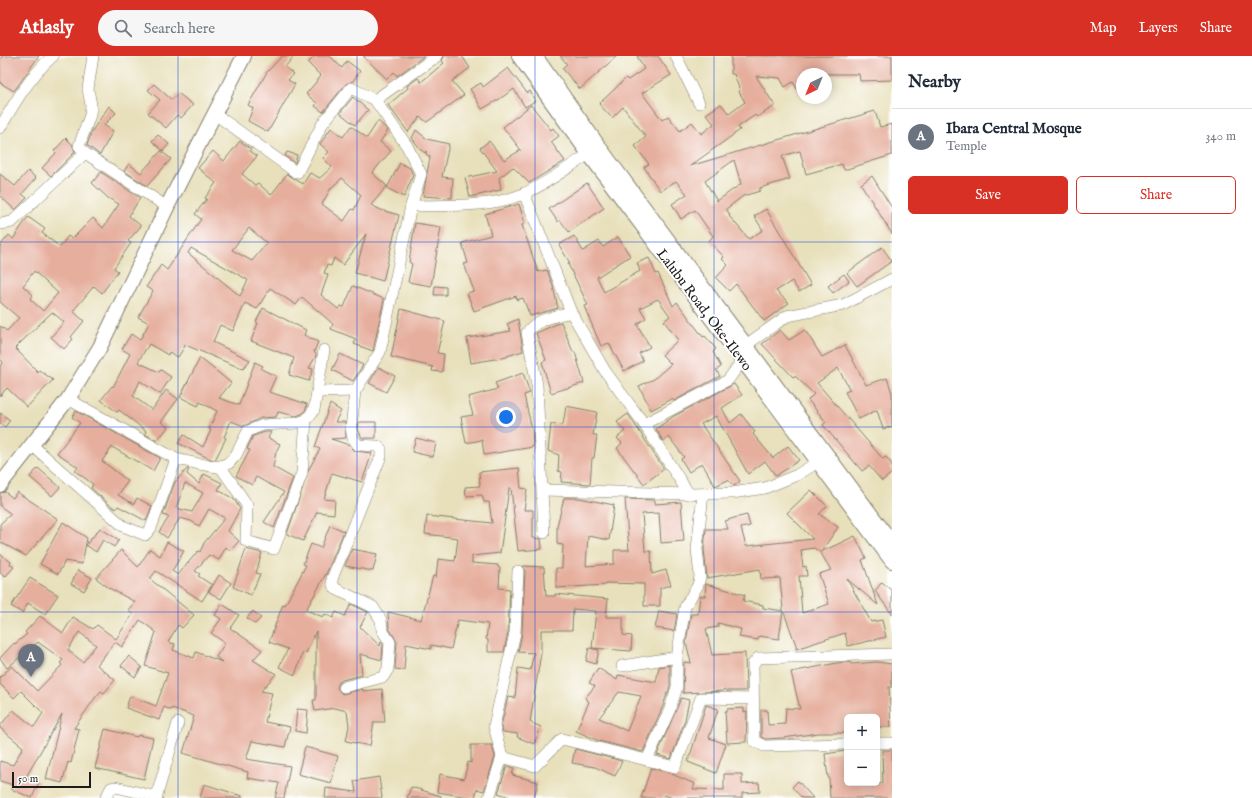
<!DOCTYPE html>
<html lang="en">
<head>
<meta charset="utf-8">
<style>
  :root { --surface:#fff; --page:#f6f6f7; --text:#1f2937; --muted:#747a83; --line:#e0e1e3; --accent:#d93025 }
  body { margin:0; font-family:"IM FELL English",serif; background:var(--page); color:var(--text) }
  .controls { position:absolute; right:12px; bottom:12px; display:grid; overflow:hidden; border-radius:6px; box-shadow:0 2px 10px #0003 }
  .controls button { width:36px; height:36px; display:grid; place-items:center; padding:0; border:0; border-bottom:1px solid var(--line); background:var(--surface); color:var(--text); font:20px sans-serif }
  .compass { position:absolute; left:796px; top:12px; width:36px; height:36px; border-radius:50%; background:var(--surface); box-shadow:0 2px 10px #0003; rotate:223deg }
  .scale { position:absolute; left:12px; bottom:10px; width:79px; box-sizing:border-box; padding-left:4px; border:2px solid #1c1c1c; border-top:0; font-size:11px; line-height:14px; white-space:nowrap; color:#1c1c1c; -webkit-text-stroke:3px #fff; paint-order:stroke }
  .you { position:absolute; left:506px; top:361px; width:14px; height:14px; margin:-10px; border:3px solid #fff; border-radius:50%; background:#1a73e8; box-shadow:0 0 0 6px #1a73e833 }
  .badge { display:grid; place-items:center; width:26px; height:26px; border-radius:50%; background:var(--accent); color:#fff; font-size:13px; font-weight:700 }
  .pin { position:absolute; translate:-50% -33px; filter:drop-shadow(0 1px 2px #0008) }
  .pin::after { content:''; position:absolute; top:21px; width:14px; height:12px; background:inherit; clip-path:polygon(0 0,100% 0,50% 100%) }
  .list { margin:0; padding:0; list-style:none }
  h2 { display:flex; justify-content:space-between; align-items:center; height:52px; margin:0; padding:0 16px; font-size:17px }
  h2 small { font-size:13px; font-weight:400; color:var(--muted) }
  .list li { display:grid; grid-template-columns:26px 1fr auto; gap:12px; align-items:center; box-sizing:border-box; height:56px; padding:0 16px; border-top:1px solid var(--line) }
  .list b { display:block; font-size:15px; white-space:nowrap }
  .list p { margin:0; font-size:13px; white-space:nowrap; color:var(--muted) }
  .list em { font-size:13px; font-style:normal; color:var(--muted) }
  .actions { display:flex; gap:8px; padding:12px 16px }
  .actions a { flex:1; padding:9px 0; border:1px solid var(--accent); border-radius:6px; text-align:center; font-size:14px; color:var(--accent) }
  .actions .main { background:var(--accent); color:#fff }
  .icon { flex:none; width:22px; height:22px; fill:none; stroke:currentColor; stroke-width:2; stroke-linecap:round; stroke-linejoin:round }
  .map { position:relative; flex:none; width:892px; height:742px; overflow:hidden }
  header { display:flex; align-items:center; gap:24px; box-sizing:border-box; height:56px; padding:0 20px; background:var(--accent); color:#fff }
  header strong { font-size:19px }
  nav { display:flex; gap:22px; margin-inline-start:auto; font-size:14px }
  .search { width:280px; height:36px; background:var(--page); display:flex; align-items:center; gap:10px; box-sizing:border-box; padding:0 14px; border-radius:22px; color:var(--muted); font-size:15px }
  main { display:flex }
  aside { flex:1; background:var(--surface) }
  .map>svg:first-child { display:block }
  .building { fill:#e6af9d; fill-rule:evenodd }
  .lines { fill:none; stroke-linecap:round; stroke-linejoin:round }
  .minor-casing { stroke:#827e6c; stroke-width:12 }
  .major-casing { stroke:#827e6c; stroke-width:16 }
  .minor { stroke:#fff; stroke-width:11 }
  .major { stroke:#fff; stroke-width:14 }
  .grid { fill:none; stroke:#1d4ed8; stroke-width:1; stroke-opacity:0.55 }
  .labels { text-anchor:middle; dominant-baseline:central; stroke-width:4; stroke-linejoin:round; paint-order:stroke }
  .street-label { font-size:14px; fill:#1c1c1c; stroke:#fff }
</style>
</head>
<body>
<header>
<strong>Atlasly</strong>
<div class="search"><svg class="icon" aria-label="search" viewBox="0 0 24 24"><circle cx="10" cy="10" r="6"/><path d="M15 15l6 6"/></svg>Search here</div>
<nav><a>Map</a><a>Layers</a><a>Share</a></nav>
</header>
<main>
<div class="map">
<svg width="892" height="742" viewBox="0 0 892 742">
  <rect width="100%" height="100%" fill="#fff"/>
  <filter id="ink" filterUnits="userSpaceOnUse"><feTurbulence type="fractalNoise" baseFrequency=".025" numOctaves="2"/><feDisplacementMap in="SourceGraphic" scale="8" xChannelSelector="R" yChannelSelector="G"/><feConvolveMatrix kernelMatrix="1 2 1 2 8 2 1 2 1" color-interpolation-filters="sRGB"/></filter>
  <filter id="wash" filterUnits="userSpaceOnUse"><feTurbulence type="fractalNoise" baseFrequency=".012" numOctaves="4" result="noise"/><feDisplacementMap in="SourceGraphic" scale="16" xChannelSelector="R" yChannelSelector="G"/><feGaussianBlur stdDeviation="0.9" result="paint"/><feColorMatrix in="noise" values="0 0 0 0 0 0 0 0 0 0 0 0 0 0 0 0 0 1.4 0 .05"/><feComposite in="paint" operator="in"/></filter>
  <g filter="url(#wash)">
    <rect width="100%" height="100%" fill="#e8e0bb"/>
    <g id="blocks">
      <g class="building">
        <path d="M2,0h37l-25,35 -14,-8v-23z"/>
        <path d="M282,0h12l-9,11 8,7 -5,6 7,4 -27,48 -20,-11 5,-13 -5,-3 19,-33z"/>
        <path d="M315,0h15l12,12 5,-7 13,10 -7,10 -7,3 -23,28 -8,-6 2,-3 -11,-9 15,-18 -13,-13z"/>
        <path d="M363,0h61l-27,20 -3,-4 -7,7z"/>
        <path d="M444,0h18l8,12 -18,13 12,14 -37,27 -7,-5 -12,15 -20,-27 20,-17 -1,-2 11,-8 3,4 23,-19 -2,-2z"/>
        <path d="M560,0h57l-37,33 -18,-21 5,-4z"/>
        <path d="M637,0h21l13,19 -29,18 20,27 6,-4 12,15 12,-9 9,12 13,-10 -8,-10 15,-10 8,10 16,-12 -6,-10 1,-1 -6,-17h-3v-18h161v24l-32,1 -1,-7h-57v24l-9,-16 -8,5 -5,-9 -24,-2 19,30 -18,11 -2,-2 -17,12 2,3 -50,36 185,-55 5,16 12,-3v31l-48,15 -2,-6 -36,10 -6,-23 -18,5 8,23 -30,9v3l-17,5 -17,13 4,6 -1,1 20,23 14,-9 -9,-14 12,-7 45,76 -12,7 -7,-11 -16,10 13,12 -25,18 -28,-37 -7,7 -13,-13 12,-13 -6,-6 2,-2 -15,-16 4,-5 -18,-26 -14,9 -9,-15 15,-10 -11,-13 -16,10 -16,-24 5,-3 -14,-18 11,-9 -23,-30 -11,11 -13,-14 27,-26 2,2 16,-11zM734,104l7,24 -24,17 -12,-20z"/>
        <path d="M508,12l19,25 3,-2 5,10 -10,6 -11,-18 -16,11 -16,9 -12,-20 11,-6 2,4z"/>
        <path d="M154,28l18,16 6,-7 15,12 -12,13 -4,-3 -11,13 -18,-15 12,-13 -12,-10z"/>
        <path d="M353,41l15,13 -13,15 -15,-12z"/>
        <path d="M531,49l20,25 2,-2 6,8 -8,6 14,19 -36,22 -16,-16 -14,11 2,12 -31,7 -5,-19 32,-7 -17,-23 9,-7 15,19 17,-10 -18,-23z"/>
        <path d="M109,50l7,7 -12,12 9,6 -13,24 -13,-10 5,-14z"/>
        <path d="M378,65l10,9 -8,12 11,9 -19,22 15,13 -16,19 10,5 18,5 -16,66 -28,-8 11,-39 -23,31 -9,-7 -3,8 -4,-1 -3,8 4,2 -7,20 17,14 2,-3 4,1 9,-21 31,13 -11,52 -19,-7 2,-5 -25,-10 2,-5 -31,-27 -6,8 -26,-17 -13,21 -12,-6 -12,28 -13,-6 -7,17 37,18 -7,9 -60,-25 2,2 -7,11 -9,-5 -1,3 -19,-11 -11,18 21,10 2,-2 10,7 -11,17 -20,-13 -7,15 19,14 14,-20 12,9 -17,23 7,5 -6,8 -1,-1 -4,7 -12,-7 1,-3 -27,-21 -2,2 -16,-12 11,-14 1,1 17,-33 -8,-5 9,-15 9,6 9,-17 -11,-6 15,-26 -7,-4 15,-22 6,5 34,-51 -6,-5 12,-15 -2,-1 11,-15 -18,-15 15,-17 11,10 16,-20 11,8 -1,2 7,5 -15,18 13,11 3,-2 13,12 16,-21 16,10 7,-11 10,5 12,-11 -9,-9 6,-6 -9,-8 11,-16 12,9 8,-11 16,12zM342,122l19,17 -7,15 -2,-1 -8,12 -22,-17 9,-16zM249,172l18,15 -15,18 -20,-11zM191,192l57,32 -8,16 -52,-43z"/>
        <path d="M416,74l11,9 22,5 -7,33 11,1 -1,20 -29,-2 7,-39 -4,-3v-3l-1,2 -4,-3 -9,-12z"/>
        <path d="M158,79l11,9 -6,7 -11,-10z"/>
        <path d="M66,82l6,6 3,8 -24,24 -9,-8 14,-15 -2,-2z"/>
        <path d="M161,95l10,8 -24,27 -23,-15 5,-7 12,9z"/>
        <path d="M287,96l10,3 -2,8 -10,-7z"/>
        <path d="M400,107l10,5 3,7 -9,22 -17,-9z"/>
        <path d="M28,115l8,7 -14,16 5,4 -12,12 -15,-14v-22l15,12z"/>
        <path d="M101,116l39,26 -11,18 12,10 -13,15 3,2 -17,25 4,3 -16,22 -8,-7 -21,25 11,10 -13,16 2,2 -9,10 -13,-12 13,-15 -12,-10 -37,36 23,24 1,-2 14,10 -26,27 -20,-19 -7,8v-30l3,-4 -3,-3v-33l7,5 12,-13 -19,-16v-56l9,-11 4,4 15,-22 17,12 -3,4 18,14 8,-11 4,3 21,-21 10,10 16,-24 -11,-6 -16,-15zM34,215l24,22 -15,18 -13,-12 3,-4 -10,-9z"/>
        <path d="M872,120l20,32v26l-31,-50z"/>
        <path d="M587,127l17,25 -35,24 -9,-12 -2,2 -9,-13z"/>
        <path d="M519,148l6,20 -3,1 16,47 9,-2 6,16 5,22 -28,8 -7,-18 -6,2 -1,-4 -42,15 -7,-18 7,-2 -10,-27 4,-1 -6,-20 29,-8 -6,-21z"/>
        <path d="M415,167l26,4 -10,59 -23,-4 4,-18 -3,-2z"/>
        <path d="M574,180l9,15 16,-10 4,6 15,-10 12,19 -33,21 7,15 36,-21 -3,-8 12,-5 7,16 2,-1 15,33 4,-4 26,35 2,-1 11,13 -3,3 8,15 -5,3 4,6 -46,25 -2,-2 -21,11 -12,-24 15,-7 17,-15 -9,-9 16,-15 -14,-19 6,-5 -12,-17 -18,9 6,10 -9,6 13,23 -11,6 4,8 -19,10 -15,-28 -8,3 -17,-40 4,-1 -20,-41 2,-1 -11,-18z"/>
        <path d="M882,191l10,14 -35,25 -10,-13z"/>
        <path d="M844,218l5,7 -16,12 -5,-7z"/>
        <path d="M435,230l11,1v8h-12z"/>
        <path d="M263,252l43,22 -2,5 14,7 -4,10 2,2v2l-7,12 4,1 -4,12 -20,-6 5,-17 -43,-17 7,-18 -2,-1z"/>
        <path d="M401,253l44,12 -8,32 7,1 -2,18 -10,-1 1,-4 -42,-10z"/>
        <path d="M518,263l5,32 -16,5v1l-36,6 -4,-25 44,-7 -4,-7z"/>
        <path d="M561,266l12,30h2l9,31 -33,10 -9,-31 4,-2 -10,-27z"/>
        <path d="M780,274l9,10 16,-10 17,27 23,-12 21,40 21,-7 5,15v33l-9,3 -6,-19 -18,9 -14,-27 5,-2 -12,-22 -21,15 66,76 3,-2 6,7v9l-10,8 -13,-15 -7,5 -39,-46 3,-3 -18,-22 6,-6 -19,-18 -2,1 -31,-33z"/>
        <path d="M340,298l23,11 -10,16 -21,-11z"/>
        <path d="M200,302l31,25 -12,15 20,7 16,-43 8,4 -2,3 15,7 -7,16 38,12 -1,5 -4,5 -6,2 -18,-4 -2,5 -15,1 -17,8 -13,-5 -7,16 2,1 -11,22 -5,-1 -32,-16 6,-8 19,12 8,-17 -2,-1 8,-18 -17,-9 -2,4 -18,-9z"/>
        <path d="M379,311l16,9 -9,16 -17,-9z"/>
        <path d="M523,317l7,20 -6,2 8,35 1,17 -49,8 -2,-15 -16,3 -5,-26 12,-2 -5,-18 30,-8 -3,-6z"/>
        <path d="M734,328l8,11 -20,13 8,15 11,-9 14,18 -2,2 20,24 15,-12 11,14 -23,16 -11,-15 -17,13 -32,-58 -15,8 39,57 -6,5 -6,-6 -13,6 -13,-23 -13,9 -8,-13 3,-2 -15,-20 -6,4 -7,-12 18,-13z"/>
        <path d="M330,348l11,7 -6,11h10l1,16 -15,1 18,6 6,6 17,2 -10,29 -30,-9 -8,26 11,1 -1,14 -17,-2 -14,29 -16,-7 22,-65 11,-20 -5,-2z"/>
        <path d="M566,350l31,6 -4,23h4l-3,23h-2l-2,26 -29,-2 1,-10 -4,-1 1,-16 -11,-4 3,-27 12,1z"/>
        <path d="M76,355l84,47 -7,13 -41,-24 -10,14 26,20 -10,14 16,9 3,-6 15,8 -6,15 -28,-15 -2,3 -6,-4 -19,-17 2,-4 -18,-13 3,-4 -21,-14 23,-30 -8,-6z"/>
        <path d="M0,357l10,7 -5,7 -5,-4z"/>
        <path d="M628,358l36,55 -20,15 -27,-36 5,-5 -5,-5 8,-7 -8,-9z"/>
        <path d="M359,366h17v16h-14l-4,-9z"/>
        <path d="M265,376h6l-3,6 12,6 -4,8 -3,15 20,11 -19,50 -10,-6 20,-30 -28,-15 -4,8 -16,-9 14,-26 -3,-1 6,-13z"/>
        <path d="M416,382l20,5 -3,14 -21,-5z"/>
        <path d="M38,412l22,19 -8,9 -22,-19z"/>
        <path d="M519,412l2,20 6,1 -3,21h9v28l8,1 1,10 -24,2 -7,-63h-2l-9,65 -28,3v7l26,2v2l2,1 -1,20 11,1 -2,43 -4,20h-16v-12l-2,-1 2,-15 -30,-4 -7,29 -20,-4v4l-25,-5 -2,26 -9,-1 2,-27 -8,-14 -1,-16 33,8 12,-44 3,1 2,-18 17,2 3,-23 -33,-4 2,-18 65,7 -3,-21h-5l-2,-7 -16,1 -1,-9 15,-1 -1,-14z"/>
        <path d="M187,413h2l-2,5 12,10 5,-10 18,9 -4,7 16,9 6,10 -12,22 11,10 -9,10 -4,-4 -7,13 -10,-5 -14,16 5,3 -2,2 14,9 -10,16 -46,-30 -6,8 44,36 -12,13 -4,-3 -10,17 7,2 -2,6 21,8 2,-6 26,10 -6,-5 9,-14 -14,-10 10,-14 -6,-4 7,-11 17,11 -9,13 32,22 -9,10 23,14 -15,17 11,2 -7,29 25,5 -5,20 -33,-6 -6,18 44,7 -6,32h-9l4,-15 -32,-5 1,-6 -65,-19 11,-37 -22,-8 -1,2 -7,-3 -5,13 -33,-12 4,-12 26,10 12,-33 -23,-7 11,-34 -16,-12 -18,27 -7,-5 -18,23 18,15 -11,13 -3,-2 -6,7 -21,30 5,1 -8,34 -3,-1 -6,21 -16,-4 16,-65 -36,63 13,5 -7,16 -21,-9 2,-4 -13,-4v-20l13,4 10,-18 -23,-19v-2l13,-16 21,17 9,-14 -22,-22 -7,7 -14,-14v-7l12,-11 25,25 25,-26 -2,-2 3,-3 -25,-18 -31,26 -7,-10 14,-15 1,1 12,-10 -2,-2 15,-16 23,17 10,-16 20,12 4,-4 19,14 17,-25 -5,-4 7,-8 -26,-14 -13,-10 25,-28 17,17 12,-18 10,7 7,-14 17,9 -12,20 6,4 20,-24 2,1 4,-9 21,-25 -16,-9 -10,17 -8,-5 -11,-3 -13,20 -8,-6 10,-15 -6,-2 12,-33zM185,427l18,10 -11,19 -16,-4zM79,576l17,13 -13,17 -15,-12z"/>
        <path d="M811,434l16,16 -8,8 19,13 -17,25 34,-16 11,22 -4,2 16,45 -31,-26 24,43 11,-2 4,17 -38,9 -3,-13 -49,16v-4l-13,-35 -3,-32 -19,1 -1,-10 -53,9 -3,-29 2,-20h22l-3,-8 9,-3 13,-3 3,11 -9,2 5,18 67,-7 -26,-26zM814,492l6,4 11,18 -12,4 10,30 -27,9 -3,-37h8l-1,-10 -3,1 -2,-17z"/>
        <path d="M5,436l8,6 4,-6 41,27 -32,37 -26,-14v-18l11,-10 -11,-8v-13z"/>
        <path d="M564,442h15l35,7 -5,35 -21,-4 -2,30 28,-2v-14h15l-4,-51 30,1v4l26,-2 3,39 -23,2 -2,-30 -17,1 3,37h6l1,23 14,-4 5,15 -11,3v18h-16v-22l-38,-1v2l-50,3v-20h6l1,-23 -6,-1v-18z"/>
        <path d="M63,466l24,16 -5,26 -17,-3 -7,13 -18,-10z"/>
        <path d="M330,469l14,6 -17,41 -21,38 17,7 2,-3 8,4 3,-6 9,4 6,-12 17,8 -8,15 20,19 1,-5 2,3 -1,16 -22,-6 2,21 -20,5 -3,2 -2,6 5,6 21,-5v2l19,-2 3,33h-11l-4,24 -24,-5 3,-15 -2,-15 -12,-3 -20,3 -2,-11h3v-69l-10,22 -3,-1 -8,23 -16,-8 9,-18 -19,-7 14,-38 2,1 21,-40 -3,-1 8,-20 10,4z"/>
        <path d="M100,472l19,12 -5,7 -11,-7 -7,12 -10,-7z"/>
        <path d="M246,493l16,4 -6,20 4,1 -9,21 -18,-8z"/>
        <path d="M352,493l25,5 -4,17 -28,-5z"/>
        <path d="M0,498l11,8 -1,2 4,3 -9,10 -5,-4z"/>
        <path d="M523,510l21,1 2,29h9v-2l53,5 -2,18h17v18l9,1 -1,15 -39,-3 4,-37 -23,-2 -1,21h-31v23l-11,69 11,5 -7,17 -17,-7 1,-3 -15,-2 -2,-6 7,-29 7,1 3,-30 12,2 4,-17 -16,-1 4,-19 3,-62z"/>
        <path d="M78,514l14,8 -8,13 -13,-7z"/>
        <path d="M219,519l12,8 -10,16 -12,-7z"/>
        <path d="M30,522l28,17 -13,19 -17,-11 -6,10 -11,-7z"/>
        <path d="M882,526l10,9v23l-17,-23z"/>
        <path d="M706,528l39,11 -2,6 20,4v3l20,3 -4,28 -20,-3 -1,4 -19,-3 2,-8 -23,-6v4l-12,2 6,26 33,-2 1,38h-20l-2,-2 -1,2 -40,2 1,-31 7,1 -5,-21 5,-28h7l2,-18h5z"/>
        <path d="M253,555l8,7 -6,6 -8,-6z"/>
        <path d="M659,555l18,3 -3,17 -19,-3z"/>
        <path d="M589,592l10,2 -3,14 -10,-3z"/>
        <path d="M129,600l13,11 -7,10 -14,-11z"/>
        <path d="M850,606l1,2 26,-2 15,2v23h-3l2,40h-14v-10h-30v16h-28l-36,5 -18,1 -4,-2v-27h6l1,15 17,-1 1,-16 14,1 -9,-37 46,-9z"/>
        <path d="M670,609v21l-2,7h-2l1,1 -4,12 -20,46 -44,-11 -23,-10 13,-29 -4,-4 10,-12 -6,-3 9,-15 19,12 1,-5 38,7 3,-15zM619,636l22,4 -14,35 -28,-13z"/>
        <path d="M681,642l8,2 -4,20 -14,39 -14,-4z"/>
        <path d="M706,649l12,4 -9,29 17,6 -10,29 -28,-11z"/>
        <path d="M744,652v4l3,-1 -1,31 -19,1 -2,-32 2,1v-3z"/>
        <path d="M297,653l11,1 -2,23 -11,-2z"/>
        <path d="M105,673l32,8 1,-2 15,3 -9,41 -49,-11z"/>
        <path d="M471,689h21l3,12 -11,34 -7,-2 -2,9 -38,-6 3,-18 24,5 4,-17 3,1z"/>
        <path d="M305,691l33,9 -7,27 -33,-9z"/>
        <path d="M575,693l47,12 -7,15 -20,-9 -23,-4z"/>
        <path d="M882,694h10v48h-62l-1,-21h-1l-3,-23 20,-3 2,32h36z"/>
        <path d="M507,710l7,2 -2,7 26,7 -4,16h-22l-14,-5z"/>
        <path d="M651,712l16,4 28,12 -2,5 31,1v-16h18v10l17,-1 1,9 -18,1v5h-69l-9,-3 -1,3h-22z"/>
        <path d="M379,721l3,21h-57l1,-10 30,4 -2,-11z"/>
        <path d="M798,725l15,17h-11l-10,-11z"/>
        <path d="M204,728l38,12v2h-42z"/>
        <path d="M411,731l30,9v2h-34z"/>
      </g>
    </g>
  </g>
  <g filter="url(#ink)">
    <use href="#blocks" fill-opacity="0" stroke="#827e6c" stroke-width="1"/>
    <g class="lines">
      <defs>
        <g id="minor">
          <path d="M93,0l-5,33 3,16 -1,10 -11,31 6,7 76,50"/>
          <path d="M676,0l23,47"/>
          <path d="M375,44l62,-44"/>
          <path d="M215,58l82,59 26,-50 28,-35 24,12 32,46 14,28 -10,32 -31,146 -25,39 -4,38 2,9 5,7 19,1 4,3v7l-49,123 1,6 3,4 37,18 8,13 1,10 8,12 -2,27 -5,8 -39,10"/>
          <path d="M0,72c15,-26 30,-52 53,-72"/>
          <path d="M524,137l47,119 34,59 39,53 45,70"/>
          <path d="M411,150c35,-1 79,2 112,-12 22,-9 45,-27 66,-40"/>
          <path d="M0,168l12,-2 73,-69"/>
          <path d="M746,289l41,-29 56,-11 49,-26"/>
          <path d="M318,336l37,-1"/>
          <path d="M68,343l108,60 23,5 19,3 11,-4 7,-8 12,-24 15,-6 34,-2 9,-3 8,-10 10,-60"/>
          <path d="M644,368l84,-44 14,-19"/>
          <path d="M32,389l91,81 22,9 6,-7 25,-69"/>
          <path d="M220,410l27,39 -1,36 28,8 28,-76 4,-53"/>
          <path d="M543,434l146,4 43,-1 33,-5 32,-13 21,-13"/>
          <path d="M544,477l-7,-148 -10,-52c8,-14 30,-17 44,-21"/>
          <path d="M622,610l55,-9 8,-50 13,-22 2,-8 -3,-28 6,-55"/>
          <path d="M877,687h15"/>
          <path d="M847,688l-83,2 -10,-5 -1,-77 5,-6 134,-4"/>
          <path d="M502,701l33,9 27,-27 113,28 26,-69 52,1"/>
          <path d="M647,704l23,-51 7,-22v-30"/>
          <path d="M106,742l5,-10 5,-1 41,10"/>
          <path d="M156,742l22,-75"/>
          <path d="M489,742l13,-41 -8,-31 21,-93 3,-62"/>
        </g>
        <g id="major">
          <path d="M519,0l70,98 303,407"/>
          <path d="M535,0l67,95 290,392"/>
          <path d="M0,429l68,-86 32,-52 69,-144 75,-147"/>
        </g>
      </defs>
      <use href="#minor" class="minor-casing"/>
      <use href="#major" class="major-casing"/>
      <use href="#minor" class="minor"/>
      <use href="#major" class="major"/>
    </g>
  </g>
  <path class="grid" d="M178,0v742M357,0v742M535,0v742M714,0v742M0,186h892M0,371h892M0,556h892"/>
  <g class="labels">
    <g class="street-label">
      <text transform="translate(704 254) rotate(53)">Lalubu Road, Oke-Ilewo</text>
    </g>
  </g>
</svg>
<div class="controls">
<button>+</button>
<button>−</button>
</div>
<svg class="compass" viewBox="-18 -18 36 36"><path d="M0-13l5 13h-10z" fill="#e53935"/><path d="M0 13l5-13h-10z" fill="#747a83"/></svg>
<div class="scale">50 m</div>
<div class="you"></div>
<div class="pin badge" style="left:31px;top:621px;background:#6b7280">A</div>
</div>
<aside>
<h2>Nearby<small></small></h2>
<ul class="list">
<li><span class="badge" style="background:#6b7280">A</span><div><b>Ibara Central Mosque</b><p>Temple</p></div><em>340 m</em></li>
</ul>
<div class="actions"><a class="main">Save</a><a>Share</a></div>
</aside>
</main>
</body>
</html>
